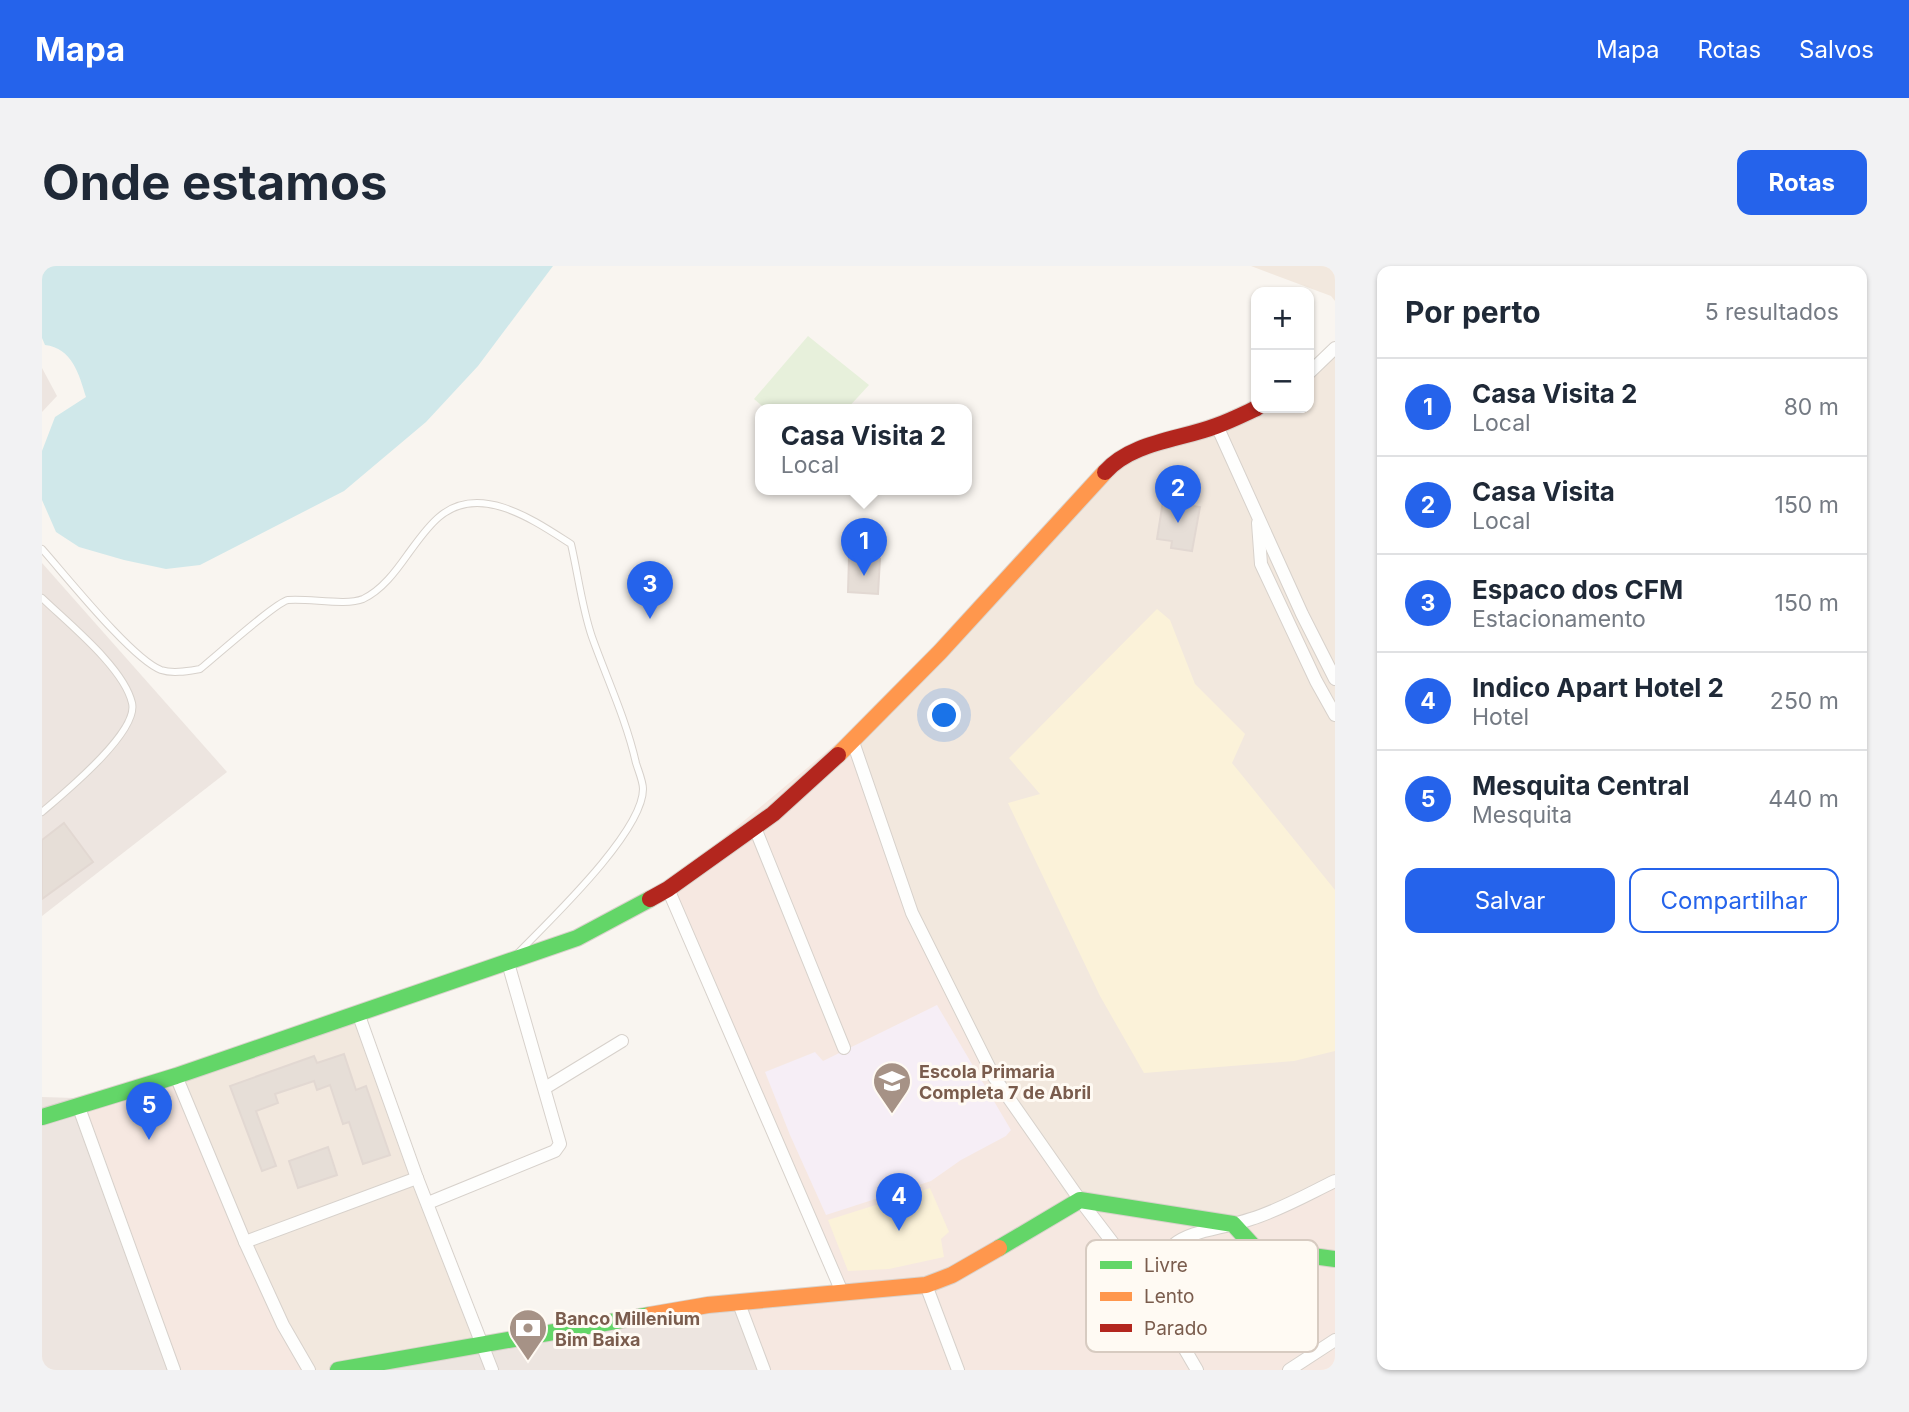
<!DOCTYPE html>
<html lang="pt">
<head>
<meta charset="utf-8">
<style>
  :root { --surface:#fff; --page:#f2f2f3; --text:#1f2937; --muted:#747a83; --line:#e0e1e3; --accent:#2563eb }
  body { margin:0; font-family:Inter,sans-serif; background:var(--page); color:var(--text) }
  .controls { position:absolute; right:21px; top:21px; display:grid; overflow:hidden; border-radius:14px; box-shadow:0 2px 5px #0004 }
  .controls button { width:63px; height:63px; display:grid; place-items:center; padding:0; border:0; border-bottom:2px solid var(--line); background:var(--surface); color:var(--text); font:35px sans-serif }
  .you { position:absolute; left:903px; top:450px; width:24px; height:24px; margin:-18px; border:5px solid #fff; border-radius:50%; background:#1a73e8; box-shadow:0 0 0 10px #1a73e833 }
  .badge { display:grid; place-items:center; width:46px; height:46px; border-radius:50%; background:var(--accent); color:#fff; font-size:23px; font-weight:700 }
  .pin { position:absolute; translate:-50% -58px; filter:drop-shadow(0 2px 4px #0008) }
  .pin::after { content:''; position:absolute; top:37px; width:24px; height:21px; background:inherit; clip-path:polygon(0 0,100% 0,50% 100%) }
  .popup { position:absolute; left:713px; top:138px; width:217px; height:91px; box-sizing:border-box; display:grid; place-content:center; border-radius:14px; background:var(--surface); filter:drop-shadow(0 2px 5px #0005); font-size:23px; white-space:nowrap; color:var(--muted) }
  .popup b { font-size:26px; color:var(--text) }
  .popup::after { content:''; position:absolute; left:50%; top:100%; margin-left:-14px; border:14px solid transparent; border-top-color:var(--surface) }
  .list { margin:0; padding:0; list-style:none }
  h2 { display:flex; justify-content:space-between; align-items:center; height:91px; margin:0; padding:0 28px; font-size:30px }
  h2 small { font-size:23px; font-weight:400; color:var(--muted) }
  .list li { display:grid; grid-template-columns:46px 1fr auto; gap:21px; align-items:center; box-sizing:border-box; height:98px; padding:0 28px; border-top:2px solid var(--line) }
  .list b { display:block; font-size:26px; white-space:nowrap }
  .list p { margin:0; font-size:23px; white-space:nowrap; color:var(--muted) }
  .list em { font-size:23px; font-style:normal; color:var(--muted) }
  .actions { display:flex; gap:14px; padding:21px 28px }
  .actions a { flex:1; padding:16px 0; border:2px solid var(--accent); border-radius:14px; text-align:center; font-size:24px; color:var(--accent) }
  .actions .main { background:var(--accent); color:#fff }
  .map { position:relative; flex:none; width:1293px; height:1104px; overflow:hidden; border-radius:14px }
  header { display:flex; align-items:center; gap:42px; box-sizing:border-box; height:98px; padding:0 35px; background:var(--accent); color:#fff }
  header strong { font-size:33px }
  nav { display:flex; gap:38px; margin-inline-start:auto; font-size:24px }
  .intro { display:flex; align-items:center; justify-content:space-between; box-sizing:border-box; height:168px; padding:0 42px }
  h1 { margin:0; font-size:49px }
  .button { padding:18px 32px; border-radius:14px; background:var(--accent); color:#fff; font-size:24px; font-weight:700 }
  main { display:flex; gap:42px; padding:0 42px }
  aside { flex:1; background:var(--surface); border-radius:14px; box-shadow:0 2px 5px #0004 }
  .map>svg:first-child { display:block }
  .residential { fill:#f2e8de }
  .commercial { fill:#f6e8e1 }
  .industrial { fill:#ede5e0 }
  .education { fill:#f6eef6 }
  .green { fill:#e7f0db }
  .sand { fill:#fbf2d9 }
  .water { fill:#d0e8ea }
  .building { fill:#e6ded7; stroke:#e2d8d2; stroke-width:2 }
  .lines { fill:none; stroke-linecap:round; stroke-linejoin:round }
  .lane-casing { stroke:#d7d1cb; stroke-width:8 }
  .street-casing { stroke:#d7d1cb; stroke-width:14 }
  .fast-casing { stroke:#d9d2cb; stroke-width:18 }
  .slow-casing { stroke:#d9d2cb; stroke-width:18 }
  .jam-casing { stroke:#d9d2cb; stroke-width:18 }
  .lane { stroke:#fefefd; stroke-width:6 }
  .street { stroke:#fefefd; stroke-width:12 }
  .fast { stroke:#63d668; stroke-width:16 }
  .slow { stroke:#ff974d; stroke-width:16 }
  .jam { stroke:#b3261e; stroke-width:16 }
  .labels { text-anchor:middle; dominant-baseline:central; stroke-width:6; stroke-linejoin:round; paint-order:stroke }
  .poi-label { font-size:18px; font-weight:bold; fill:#7a5c4d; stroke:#fffaf3; text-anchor:start }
  .key { fill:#fffaf3; stroke:#d7cbc1; stroke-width:2 }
  .key-label { font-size:19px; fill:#7a5c4d }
</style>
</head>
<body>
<header>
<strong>Mapa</strong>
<nav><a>Mapa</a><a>Rotas</a><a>Salvos</a></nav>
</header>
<div class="intro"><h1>Onde estamos</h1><a class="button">Rotas</a></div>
<main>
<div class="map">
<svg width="1293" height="1104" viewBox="0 0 1293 1104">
  <rect width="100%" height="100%" fill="#f9f5f0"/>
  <g class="residential">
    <path d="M1209,0h84v35l-4,-5z"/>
    <path d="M1293,87v827l-104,47 -159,-20 -164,-295 -59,-179 266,-268 149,-57h45v-31z"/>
    <path d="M316,747l122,327 -125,30h-41l-66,-126 -75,-169z"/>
  </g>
  <g class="commercial">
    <path d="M807,467l59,179 164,295 162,20 101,-46v189h-576l-20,-64 99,-14 -171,-407z"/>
    <path d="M131,809l75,169 66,126h-150l-89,-271z"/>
  </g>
  <g class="industrial">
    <path d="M0,102l15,28 -15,16z"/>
    <path d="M0,297l185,209 -185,144z"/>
    <path d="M0,831l33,1 94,272h-127z"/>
    <path d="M697,1040l20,64h-391z"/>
  </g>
  <path class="education" d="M895,739l74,125 -5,6 -45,24 -30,21 -105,34 -36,-80 -25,-63 50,-20 8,9z"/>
  <path class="green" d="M766,70l61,49 -23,25h-79l-13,-11z"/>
  <g class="sand">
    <path d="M1115,343l13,11 25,64 50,50 -13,29 103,127v161l-41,10 -150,12 -44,-77 -92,-193 32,-9 -31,-36z"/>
    <path d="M888,922l19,44 -8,7 3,18 -55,12 -41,2 -20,-51z"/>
  </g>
  <path class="water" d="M0,0h511l-75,100 -52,56 -82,69 -144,74 -34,4 -42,-9 -45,-13 -23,-15 -14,-32v-49l13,-34 31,-20c-7,-23 -14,-49 -41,-52l-3,-7z"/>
  <g class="building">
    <path d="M1121,235l37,6 -8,44 -21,-3 1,-7 -15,-2z"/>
    <path d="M807,291l31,2 -2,35 -30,-2z"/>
    <path d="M22,557l29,39 -51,37v-59z"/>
    <path d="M302,788l12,36 10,-4 24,69 -27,9 -14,-42 -6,2 -13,-39 -13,5 -3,-9 -39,13 3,9 -22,8 20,55 -14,5 -32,-85 84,-30 3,7z"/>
    <path d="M286,881l9,28 -39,13 -9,-27z"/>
  </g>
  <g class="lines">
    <defs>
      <g id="lane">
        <path d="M0,283c24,27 90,110 119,121 12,4 27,1 39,-1 14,-11 76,-67 88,-69 21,-2 58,6 75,-1 19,-9 33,-28 45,-45 9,-12 19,-27 31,-37 41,-35 96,4 132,27 7,30 11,64 21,93 15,42 34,82 44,126 2,7 7,18 7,26 0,43 -93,131 -124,163"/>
        <path d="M0,332c27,26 82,70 90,105 7,29 -69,91 -90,109"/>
      </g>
      <g id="street">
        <path d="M1267,107l26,-25"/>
        <path d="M1175,160l85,188 33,65"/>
        <path d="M1216,257l3,41 55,117 19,34"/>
        <path d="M811,476l59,171 82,164 86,123 75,98 42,72"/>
        <path d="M713,562l89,220"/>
        <path d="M626,623l174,403"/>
        <path d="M316,747l59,165 75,192"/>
        <path d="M134,810l69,166 38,83 26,45"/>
        <path d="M503,822l77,-47"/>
        <path d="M36,839l96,265"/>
        <path d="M386,937l127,-52 5,-7 -52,-181"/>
        <path d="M203,976l172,-64"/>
        <path d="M884,1019l32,85"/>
        <path d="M1113,1031c0,-70 46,-61 96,-78 29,-9 57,-25 84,-38"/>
        <path d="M696,1035l26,69"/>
        <path d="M1247,1104l46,-30"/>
      </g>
      <g id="fast">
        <path d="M0,851l134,-41 401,-138 73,-39"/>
        <path d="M957,982l81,-48 153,24 22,24 80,11"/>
        <path d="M296,1104l312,-55"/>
      </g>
      <g id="slow">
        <path d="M796,489l102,-103 165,-180"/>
        <path d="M608,1049l58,-10 218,-20 26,-10 47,-27"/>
      </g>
      <g id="jam">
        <path d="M1063,206c27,-30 74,-32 111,-46 14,-5 28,-12 41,-18"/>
        <path d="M608,633l18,-10 105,-75 65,-59"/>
      </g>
    </defs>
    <use href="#lane" class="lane-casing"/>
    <use href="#street" class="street-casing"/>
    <use href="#fast" class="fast-casing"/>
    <use href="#slow" class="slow-casing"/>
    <use href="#jam" class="jam-casing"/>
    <use href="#lane" class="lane"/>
    <use href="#street" class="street"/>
    <use href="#fast" class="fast"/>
    <use href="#slow" class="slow"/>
    <use href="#jam" class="jam"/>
  </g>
  <defs>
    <symbol id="school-pin" viewBox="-11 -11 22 30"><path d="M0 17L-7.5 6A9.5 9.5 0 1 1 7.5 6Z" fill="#a69286" stroke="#fffaf3"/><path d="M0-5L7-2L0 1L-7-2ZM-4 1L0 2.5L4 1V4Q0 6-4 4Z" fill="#fff"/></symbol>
    <symbol id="bank-pin" viewBox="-11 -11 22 30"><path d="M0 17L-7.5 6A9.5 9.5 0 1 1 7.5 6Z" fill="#a69286" stroke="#fffaf3"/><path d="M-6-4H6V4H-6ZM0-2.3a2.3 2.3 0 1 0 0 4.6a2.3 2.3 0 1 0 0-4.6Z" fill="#fff"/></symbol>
  </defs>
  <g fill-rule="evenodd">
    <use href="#school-pin" x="828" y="793" width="44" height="60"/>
    <use href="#bank-pin" x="464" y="1040" width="44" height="60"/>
  </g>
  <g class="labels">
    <g class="poi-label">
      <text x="877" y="805">Escola Primaria<tspan x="877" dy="21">Completa 7 de Abril</tspan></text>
      <text x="513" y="1052">Banco Millenium<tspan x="513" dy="21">Bim Baixa</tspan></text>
    </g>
  </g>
  <rect x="1044" y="974" width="232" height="112" rx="10" class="key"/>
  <rect x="1058" y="995" width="32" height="8" fill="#63d668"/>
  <rect x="1058" y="1026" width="32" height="9" fill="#ff974d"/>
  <rect x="1058" y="1058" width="32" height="8" fill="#b3261e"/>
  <g class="key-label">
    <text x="1102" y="1006">Livre</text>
    <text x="1102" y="1037">Lento</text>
    <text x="1102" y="1069">Parado</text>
  </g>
</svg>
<div class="controls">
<button>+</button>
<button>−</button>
</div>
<div class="you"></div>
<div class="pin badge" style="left:822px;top:310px">1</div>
<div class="popup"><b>Casa Visita 2</b>Local</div>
<div class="pin badge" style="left:1136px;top:257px">2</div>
<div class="pin badge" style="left:608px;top:353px">3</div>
<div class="pin badge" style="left:857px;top:965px">4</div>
<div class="pin badge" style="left:107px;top:874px">5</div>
</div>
<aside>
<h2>Por perto<small>5 resultados</small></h2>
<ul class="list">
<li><span class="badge">1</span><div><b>Casa Visita 2</b><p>Local</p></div><em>80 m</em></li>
<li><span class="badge">2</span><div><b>Casa Visita</b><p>Local</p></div><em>150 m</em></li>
<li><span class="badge">3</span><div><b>Espaco dos CFM</b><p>Estacionamento</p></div><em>150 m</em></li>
<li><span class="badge">4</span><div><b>Indico Apart Hotel 2</b><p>Hotel</p></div><em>250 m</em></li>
<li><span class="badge">5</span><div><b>Mesquita Central</b><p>Mesquita</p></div><em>440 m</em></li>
</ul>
<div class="actions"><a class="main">Salvar</a><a>Compartilhar</a></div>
</aside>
</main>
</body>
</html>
